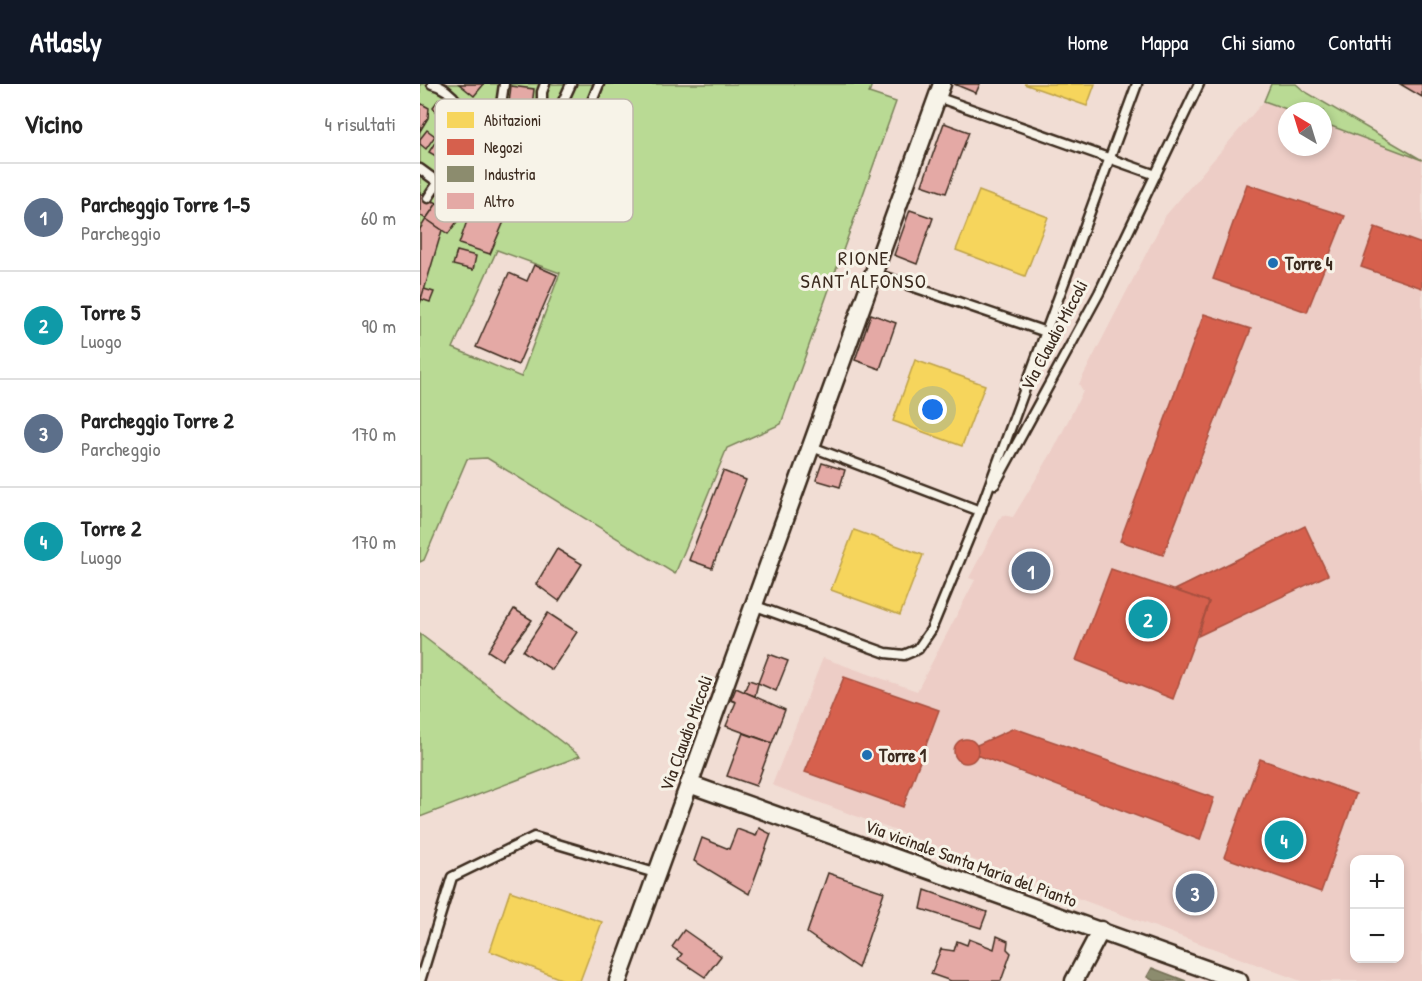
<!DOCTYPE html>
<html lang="it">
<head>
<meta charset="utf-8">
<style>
  :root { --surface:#fff; --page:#f6f6f6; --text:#222; --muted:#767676; --line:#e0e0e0; --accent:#111827 }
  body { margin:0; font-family:"Patrick Hand",sans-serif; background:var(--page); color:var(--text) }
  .controls { position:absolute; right:18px; bottom:18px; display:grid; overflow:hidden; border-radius:12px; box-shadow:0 3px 9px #0003 }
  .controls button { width:54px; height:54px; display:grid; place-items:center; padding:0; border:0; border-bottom:2px solid var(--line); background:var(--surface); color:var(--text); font:30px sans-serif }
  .compass { position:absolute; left:858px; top:18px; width:54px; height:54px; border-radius:50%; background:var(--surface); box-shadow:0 3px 9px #0003; rotate:322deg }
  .you { position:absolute; left:513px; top:326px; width:21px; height:21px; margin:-15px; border:4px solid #fff; border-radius:50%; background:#1a73e8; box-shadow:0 0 0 9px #1a73e833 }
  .badge { display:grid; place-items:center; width:39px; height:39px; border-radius:50%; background:var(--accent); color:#fff; font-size:20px; font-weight:700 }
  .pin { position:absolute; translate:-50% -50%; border:3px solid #fff; box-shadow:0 2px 6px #0006 }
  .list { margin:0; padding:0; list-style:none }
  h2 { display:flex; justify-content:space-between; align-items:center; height:78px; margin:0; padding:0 24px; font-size:26px }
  h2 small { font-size:20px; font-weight:400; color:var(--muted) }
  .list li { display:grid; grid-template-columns:39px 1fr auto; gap:18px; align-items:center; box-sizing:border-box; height:108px; padding:0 24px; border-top:2px solid var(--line) }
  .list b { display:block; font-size:22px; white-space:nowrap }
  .list p { margin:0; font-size:20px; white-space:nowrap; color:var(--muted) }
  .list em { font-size:20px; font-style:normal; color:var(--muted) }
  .map { position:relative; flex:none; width:1002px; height:897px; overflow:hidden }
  header { display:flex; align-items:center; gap:36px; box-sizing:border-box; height:84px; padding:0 30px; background:var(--accent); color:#fff }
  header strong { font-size:28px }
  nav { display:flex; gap:33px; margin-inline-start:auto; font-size:21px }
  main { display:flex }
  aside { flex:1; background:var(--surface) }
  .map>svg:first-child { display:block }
  .built { fill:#edcdc6; fill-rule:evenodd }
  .green { fill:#b9da94; stroke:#7a8259; stroke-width:1.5; fill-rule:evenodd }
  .homes { fill:#f6d55c; stroke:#bea249; stroke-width:1.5 }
  .shops { fill:#d6604d; stroke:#a8503f; stroke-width:1.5 }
  .industry { fill:#8c8c6e; stroke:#746f56; stroke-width:1.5 }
  .building { fill:#e4a9a5; stroke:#3b2a1e; stroke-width:1.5 }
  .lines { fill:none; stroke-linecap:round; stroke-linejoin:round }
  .lane-casing { stroke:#3b2a1e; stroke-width:13 }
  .street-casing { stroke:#3b2a1e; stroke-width:21 }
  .lane { stroke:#f7f3e8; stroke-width:8 }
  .street { stroke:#f7f3e8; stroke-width:16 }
  .poi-dot { fill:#1f6fb2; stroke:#f7f3e8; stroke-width:2 }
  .labels { text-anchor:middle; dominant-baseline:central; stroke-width:6; stroke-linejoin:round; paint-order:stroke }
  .poi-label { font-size:18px; font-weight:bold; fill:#3b2a1e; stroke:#f7f3e8; text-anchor:start }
  .street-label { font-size:18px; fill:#3b2a1e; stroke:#f7f3e8 }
  .neighbourhood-label { font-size:20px; letter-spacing:1.5px; fill:#3b2a1e; stroke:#f7f3e8 }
  .key { fill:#f7f3e8; stroke:#bfb7ab; stroke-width:1.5 }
  .key-label { font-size:16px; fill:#3b2a1e }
</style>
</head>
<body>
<header>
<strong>Atlasly</strong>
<nav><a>Home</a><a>Mappa</a><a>Chi siamo</a><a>Contatti</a></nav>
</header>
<main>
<aside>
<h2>Vicino<small>4 risultati</small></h2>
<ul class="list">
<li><span class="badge" style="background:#5c6f8a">1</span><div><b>Parcheggio Torre 1-5</b><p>Parcheggio</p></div><em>60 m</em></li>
<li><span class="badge" style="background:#0f9aa8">2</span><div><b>Torre 5</b><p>Luogo</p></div><em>90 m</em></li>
<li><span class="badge" style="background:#5c6f8a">3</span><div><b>Parcheggio Torre 2</b><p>Parcheggio</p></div><em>170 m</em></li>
<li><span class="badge" style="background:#0f9aa8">4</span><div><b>Torre 2</b><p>Luogo</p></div><em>170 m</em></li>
</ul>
</aside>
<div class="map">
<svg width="1002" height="897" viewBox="0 0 1002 897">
  <rect width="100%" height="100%" fill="#f1ddd4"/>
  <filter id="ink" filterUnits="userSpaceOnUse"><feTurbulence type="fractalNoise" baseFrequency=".0167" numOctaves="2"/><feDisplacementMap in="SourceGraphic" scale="12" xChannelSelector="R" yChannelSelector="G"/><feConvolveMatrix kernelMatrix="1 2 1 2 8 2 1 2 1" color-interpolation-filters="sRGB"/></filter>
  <g filter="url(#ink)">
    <path class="built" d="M844,17l28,10h-5v36h36v-24l99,37v821h-121l-529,-196 51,-127 94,33 58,-111 -6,-2 33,-63 11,2 41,-68 29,-58 -4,-7 87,-169zM934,776h46v98h-46z"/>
    <g class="green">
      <path d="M0,0h452l-3,9 27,9 -115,322 -54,24 -52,126 -188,-116 -20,1 -43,101 -4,2zM77,166l63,23 -39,104 -68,-29z"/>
      <path d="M851,0h25l8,7 118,69 -99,-37v-12h-31l-28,-10z"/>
      <path d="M0,550l160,122 -160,61z"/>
    </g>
    <g class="homes">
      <path d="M604,0h71l-8,22z"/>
      <path d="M559,107l69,26 -23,59 -69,-26z"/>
      <path d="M495,276l70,25 -23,61 -69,-25z"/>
      <path d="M434,446l69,25 -23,60 -69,-25z"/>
      <path d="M90,807l92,31 -22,59h-14l-76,-30z"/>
    </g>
    <g class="shops">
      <path d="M827,100l98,32 -38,96 -94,-33z"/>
      <path d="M955,143l47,17v44l-61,-21z"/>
      <path d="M784,230l47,15 -88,226 -43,-14z"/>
      <path d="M885,442l23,49 -130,61 11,-34 -34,-12z"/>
      <path d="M691,485l98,33 -36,97 -97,-39z"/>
      <path d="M424,593l95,33 -36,97 -98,-35z"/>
      <path d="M594,644l200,70 -14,42 -223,-85v-10z"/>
      <circle cx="546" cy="667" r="12"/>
      <path d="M840,675l96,35 -35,98 -97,-35z"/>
    </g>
    <path class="industry" d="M732,884l34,13h-32l-7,-4z"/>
    <g class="building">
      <path d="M39,0h25l-10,12z"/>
      <path d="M534,0h26l-4,9z"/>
      <path d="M980,0h22v13z"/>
      <path d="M91,2l23,3 -9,76 -23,-2z"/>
      <path d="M19,15l8,6 -10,8 -4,-6z"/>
      <path d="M0,19l9,5 -1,10 -8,13z"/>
      <path d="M524,39l25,9 -23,61 -24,-8z"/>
      <path d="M7,46l8,6 -9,13 -6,-5v-5z"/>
      <path d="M19,52l11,8 -9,15 -12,-7z"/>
      <path d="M82,88l22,3 -34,79 -31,-10 9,-26 18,-25 6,2z"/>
      <path d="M0,109l17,10 -11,16 -6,-4z"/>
      <path d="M17,119l22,16 -11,15 -22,-15z"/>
      <path d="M490,126l23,8 -16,46 -23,-9z"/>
      <path d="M6,135l16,11 -22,74v-75z"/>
      <path d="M37,167l19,5 -3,14 -20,-5z"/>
      <path d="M114,181l23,10 -39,90 -42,-18 33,-74 18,8z"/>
      <path d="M4,205l10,3 -4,10 -9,-3z"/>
      <path d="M451,230l25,9 -16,46 -25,-9z"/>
      <path d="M402,379l23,7 -5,17 -24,-7z"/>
      <path d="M303,387l23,9 -34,88 -23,-8z"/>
      <path d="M137,465l25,15 -23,37 -23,-17z"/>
      <path d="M94,525l18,11 -30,40 -14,-9z"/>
      <path d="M128,529l29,19 -25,38 -29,-19z"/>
      <path d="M349,570l19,7 -12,30 -18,-8z"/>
      <path d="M329,596l9,3 -3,13 -11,-4z"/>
      <path d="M316,604l49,22 -13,33 -46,-17 10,-24 -5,-2z"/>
      <path d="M323,649l29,10 -16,43 -29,-10z"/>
      <path d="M339,744l12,6 -22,60 -55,-33 8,-23 27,11 8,-20 19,7z"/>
      <path d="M408,789l56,19 -26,76 -51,-35z"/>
      <path d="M505,806l62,22 -6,16 -60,-19z"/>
      <path d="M264,846l37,26 -16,21 -27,-18 4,-5 -10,-7z"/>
      <path d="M577,852l11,5 -1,8 4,4 -10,28h-50l-20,-7 10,-25 13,2 3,-10 10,4 2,-6 25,10z"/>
    </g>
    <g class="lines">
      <defs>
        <g id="lane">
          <path d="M125,0l-3,8v18l6,6 11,-6 12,-26"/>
          <path d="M517,13l219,78"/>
          <path d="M147,79l32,-79"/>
          <path d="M0,85l41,30 33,-46 10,-69"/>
          <path d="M8,114c18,-29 51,-61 30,-95 -6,-9 -16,-17 -26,-19"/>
          <path d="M453,189l173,59"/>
          <path d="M392,363l168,64 1,-2"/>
          <path d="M575,400l104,-191 100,-209"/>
          <path d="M333,521l133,48 18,2 14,-6 13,-19 49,-119 157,-427"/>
          <path d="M0,897l32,-104 82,-40 121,36"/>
        </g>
        <g id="street">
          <path d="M269,700l550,197"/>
          <path d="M198,897l324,-897"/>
          <path d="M654,897l27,-51"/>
        </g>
      </defs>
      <use href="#lane" class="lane-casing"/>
      <use href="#street" class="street-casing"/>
      <use href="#lane" class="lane"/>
      <use href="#street" class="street"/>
    </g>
  </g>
  <g class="poi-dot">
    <circle cx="853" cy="179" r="6"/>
    <circle cx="447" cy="671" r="6"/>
  </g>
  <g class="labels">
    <g class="poi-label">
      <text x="865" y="179">Torre 4</text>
      <text x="459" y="671">Torre 1</text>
    </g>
    <g class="street-label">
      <text transform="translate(634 251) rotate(-62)">Via Claudio Miccoli</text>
      <text transform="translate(266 649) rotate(-70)">Via Claudio Miccoli</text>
      <text transform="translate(551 779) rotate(20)">Via vicinale Santa Maria del Pianto</text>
    </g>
    <g class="neighbourhood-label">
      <text x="444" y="173">RIONE<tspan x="444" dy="23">SANT'ALFONSO</tspan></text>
    </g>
  </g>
  <rect x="15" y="15" width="198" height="123" rx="9" class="key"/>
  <rect x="27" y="28" width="27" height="16" fill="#f6d55c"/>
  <rect x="27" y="55" width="27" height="16" fill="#d6604d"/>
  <rect x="27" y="82" width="27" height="16" fill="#8c8c6e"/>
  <rect x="27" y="109" width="27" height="16" fill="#e4a9a5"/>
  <g class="key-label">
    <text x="64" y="42">Abitazioni</text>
    <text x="64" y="69">Negozi</text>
    <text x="64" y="96">Industria</text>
    <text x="64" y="123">Altro</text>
  </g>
</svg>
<div class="controls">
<button>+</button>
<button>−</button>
</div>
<svg class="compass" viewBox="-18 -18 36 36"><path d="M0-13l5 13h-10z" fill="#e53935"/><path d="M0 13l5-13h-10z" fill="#767676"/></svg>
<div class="you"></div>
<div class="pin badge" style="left:611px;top:487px;background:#5c6f8a">1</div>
<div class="pin badge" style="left:728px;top:535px;background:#0f9aa8">2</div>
<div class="pin badge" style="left:775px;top:809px;background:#5c6f8a">3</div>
<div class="pin badge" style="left:864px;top:756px;background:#0f9aa8">4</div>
</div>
</main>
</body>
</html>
